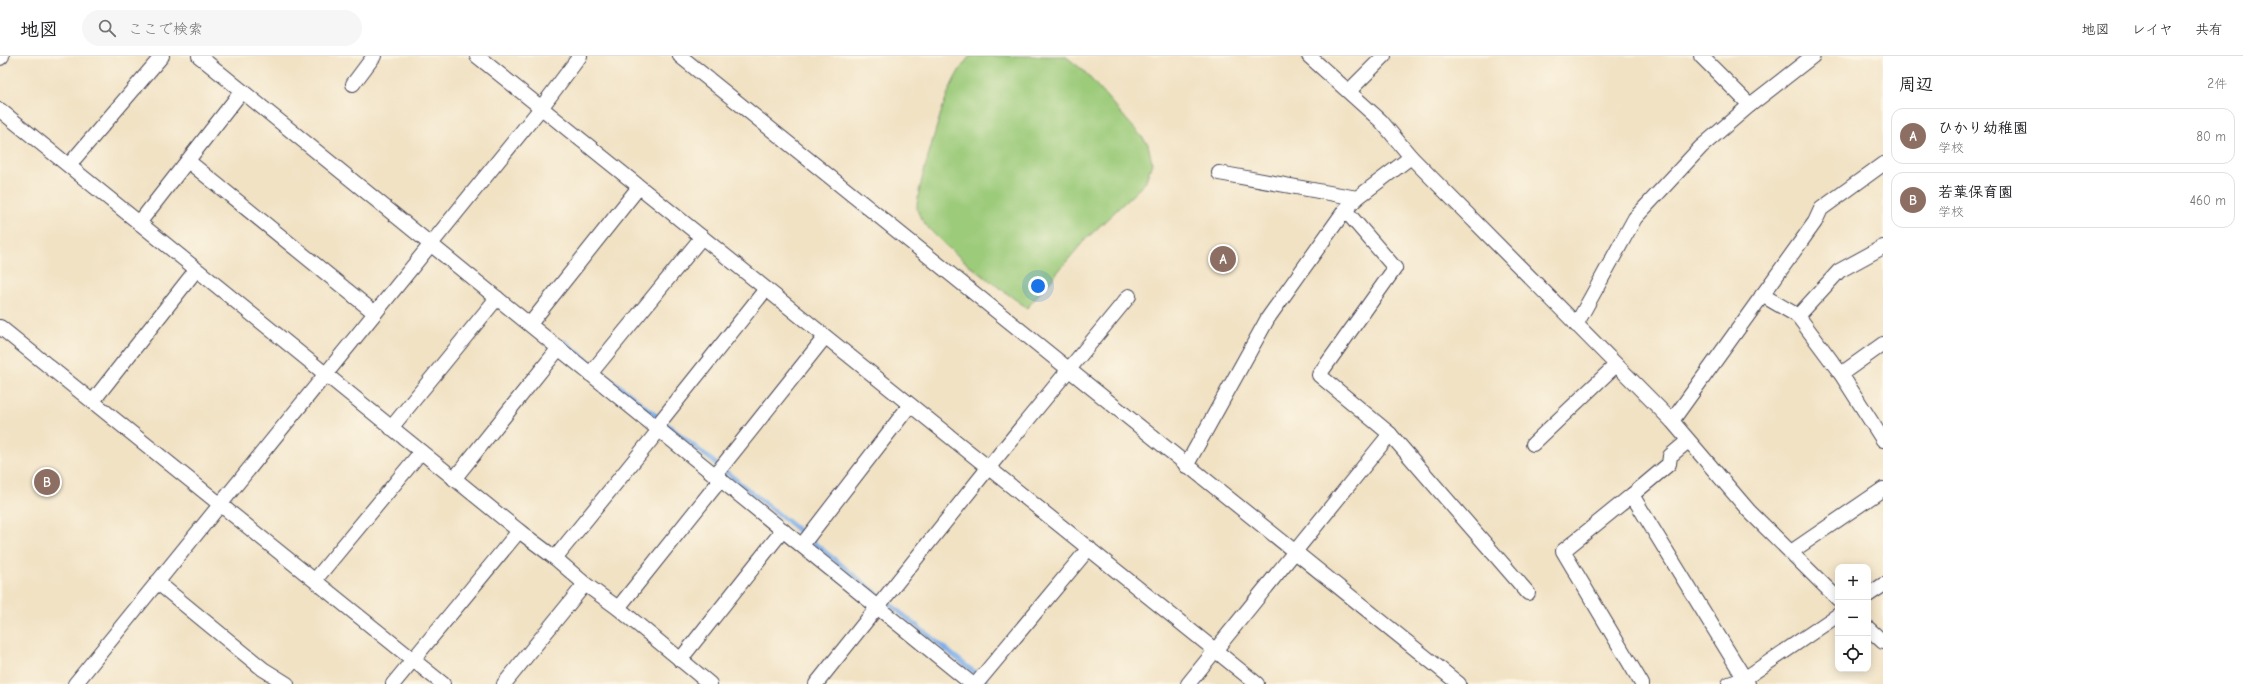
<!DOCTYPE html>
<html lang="ja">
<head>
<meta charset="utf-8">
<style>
  :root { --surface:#fff; --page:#f6f6f6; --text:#202124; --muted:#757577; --line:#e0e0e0; --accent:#d1495b }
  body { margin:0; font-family:"Comic Neue","Klee One",sans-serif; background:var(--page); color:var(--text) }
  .controls { position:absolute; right:12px; bottom:12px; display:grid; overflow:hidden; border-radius:8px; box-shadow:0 2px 10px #0003 }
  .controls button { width:36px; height:36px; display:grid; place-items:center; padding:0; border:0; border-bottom:1px solid var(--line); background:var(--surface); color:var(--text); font:20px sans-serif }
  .you { position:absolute; left:1038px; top:230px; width:14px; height:14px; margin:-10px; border:3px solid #fff; border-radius:50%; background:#1a73e8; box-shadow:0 0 0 6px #1a73e833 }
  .badge { display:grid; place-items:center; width:26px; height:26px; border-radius:50%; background:var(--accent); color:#fff; font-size:13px; font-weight:700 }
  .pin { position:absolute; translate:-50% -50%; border:2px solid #fff; box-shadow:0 1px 4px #0006 }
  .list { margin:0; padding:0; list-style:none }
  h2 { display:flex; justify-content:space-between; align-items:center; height:52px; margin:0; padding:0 16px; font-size:17px }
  h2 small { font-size:13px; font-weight:400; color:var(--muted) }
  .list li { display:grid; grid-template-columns:26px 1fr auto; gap:12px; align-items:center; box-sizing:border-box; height:56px; margin:0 8px 8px; padding:0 8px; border:1px solid var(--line); border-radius:12px }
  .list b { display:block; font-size:15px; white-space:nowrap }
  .list p { margin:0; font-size:13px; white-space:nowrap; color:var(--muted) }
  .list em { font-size:13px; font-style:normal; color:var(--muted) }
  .icon { flex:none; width:22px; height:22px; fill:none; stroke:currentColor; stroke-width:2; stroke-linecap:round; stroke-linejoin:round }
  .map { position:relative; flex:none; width:1883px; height:628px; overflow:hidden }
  header { display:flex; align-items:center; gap:24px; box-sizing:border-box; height:56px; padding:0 20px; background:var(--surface); border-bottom:1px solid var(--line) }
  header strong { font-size:19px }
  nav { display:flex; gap:22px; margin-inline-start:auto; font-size:14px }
  .search { width:280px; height:36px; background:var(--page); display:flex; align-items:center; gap:10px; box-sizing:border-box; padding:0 14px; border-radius:22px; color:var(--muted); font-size:15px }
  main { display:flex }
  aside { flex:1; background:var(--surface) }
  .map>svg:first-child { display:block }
  .green { fill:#9ccb7a; stroke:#5f765a }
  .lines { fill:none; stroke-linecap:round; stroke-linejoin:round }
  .stream { stroke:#7eb0ea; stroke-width:4.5 }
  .street-casing { stroke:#413f50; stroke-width:16 }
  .street { stroke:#fff; stroke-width:14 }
</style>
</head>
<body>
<header>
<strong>地図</strong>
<div class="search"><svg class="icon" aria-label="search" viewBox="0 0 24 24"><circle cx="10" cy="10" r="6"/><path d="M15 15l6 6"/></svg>ここで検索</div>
<nav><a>地図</a><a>レイヤ</a><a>共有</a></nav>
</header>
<main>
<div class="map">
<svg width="1883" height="628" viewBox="0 0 1883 628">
  <rect width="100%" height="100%" fill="#fcf5e5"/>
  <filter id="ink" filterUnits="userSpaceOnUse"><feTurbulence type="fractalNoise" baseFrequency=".025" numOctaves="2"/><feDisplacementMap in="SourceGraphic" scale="8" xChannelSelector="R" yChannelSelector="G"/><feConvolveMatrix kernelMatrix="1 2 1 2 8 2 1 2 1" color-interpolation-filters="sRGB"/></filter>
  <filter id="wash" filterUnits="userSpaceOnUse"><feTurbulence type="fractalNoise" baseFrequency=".012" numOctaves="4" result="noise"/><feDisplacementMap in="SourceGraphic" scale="16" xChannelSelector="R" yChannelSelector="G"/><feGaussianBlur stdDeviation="0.9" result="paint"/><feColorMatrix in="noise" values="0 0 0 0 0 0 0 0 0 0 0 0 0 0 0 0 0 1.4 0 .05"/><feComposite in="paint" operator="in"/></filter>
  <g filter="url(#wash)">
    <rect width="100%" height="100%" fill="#f1e2c4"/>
    <path class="green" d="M970,0h95l18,14 65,74 4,19 -7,20 -61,58 -57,67c-21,-16 -110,-76 -110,-101 0,-15 12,-52 16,-68 9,-29 16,-59 37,-83z"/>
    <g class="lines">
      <path class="stream" d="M565,286l424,342"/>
    </g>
  </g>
  <g filter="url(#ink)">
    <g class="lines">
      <defs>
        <g id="street">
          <path d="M199,0l773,628"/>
          <path d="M477,0l780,628"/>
          <path d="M680,0c260,209 519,419 779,628"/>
          <path d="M1309,0l72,65 30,36 261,264 77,90 89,88"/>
          <path d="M1701,0l49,49"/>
          <path d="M0,2l2,-2"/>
          <path d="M353,28l21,-28"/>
          <path d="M1349,35l35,-35"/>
          <path d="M0,54l519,421 36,27 30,26 33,24 92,76"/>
          <path d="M188,105l187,152"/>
          <path d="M69,109l93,-109"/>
          <path d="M1219,117l138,25"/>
          <path d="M1345,154l50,58 -76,107 71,59 138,159"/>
          <path d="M139,167l103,-132"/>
          <path d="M1762,239l36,21 43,58 42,66"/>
          <path d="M1798,260l41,-45 44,-24"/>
          <path d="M530,268l109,-137"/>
          <path d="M1576,269l59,-107 66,-71 49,-42 63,-49"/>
          <path d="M0,271l443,357"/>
          <path d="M590,318l112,-137"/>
          <path d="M1841,318l42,-30"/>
          <path d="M93,345l103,-131"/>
          <path d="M1672,365l143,-199 6,-13 62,-45"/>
          <path d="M656,371l110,-138"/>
          <path d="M391,372l106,-130"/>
          <path d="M1533,388l83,-79"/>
          <path d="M1186,410l82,-148 77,-108 12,-12 54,-41"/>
          <path d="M716,418l109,-137"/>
          <path d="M454,423l105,-131"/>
          <path d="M1632,439l37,-31 1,-8 18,-15"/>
          <path d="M802,489l108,-140"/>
          <path d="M1791,496l92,-63"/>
          <path d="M555,502l104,-128"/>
          <path d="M315,524l106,-128"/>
          <path d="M157,526l106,87 24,15"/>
          <path d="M1868,539l15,-10"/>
          <path d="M618,552l103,-129"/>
          <path d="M1868,572l15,14"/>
          <path d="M680,604l103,-130"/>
          <path d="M75,628l466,-576 39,-52"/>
          <path d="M393,628l126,-153"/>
          <path d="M504,628l81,-100"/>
          <path d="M816,628l173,-217 140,-171"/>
          <path d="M976,628l113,-136"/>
          <path d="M1188,628l202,-250"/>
          <path d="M1642,628l-79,-133 69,-56 116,189"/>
          <path d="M1729,628l15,-5 94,-64"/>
        </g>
      </defs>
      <use href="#street" class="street-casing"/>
      <use href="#street" class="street"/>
    </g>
  </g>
</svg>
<div class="controls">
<button>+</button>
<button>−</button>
<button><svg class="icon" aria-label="locate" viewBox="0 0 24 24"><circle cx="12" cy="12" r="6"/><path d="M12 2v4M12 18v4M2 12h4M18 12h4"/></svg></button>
</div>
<div class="you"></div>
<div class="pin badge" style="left:1223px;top:203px;background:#8d6e63">A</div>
<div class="pin badge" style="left:47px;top:426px;background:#8d6e63">B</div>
</div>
<aside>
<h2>周辺<small>2件</small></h2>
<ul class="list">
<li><span class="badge" style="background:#8d6e63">A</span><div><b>ひかり幼稚園</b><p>学校</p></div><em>80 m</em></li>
<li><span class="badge" style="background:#8d6e63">B</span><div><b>若葉保育園</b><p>学校</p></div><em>460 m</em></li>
</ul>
</aside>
</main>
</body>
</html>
